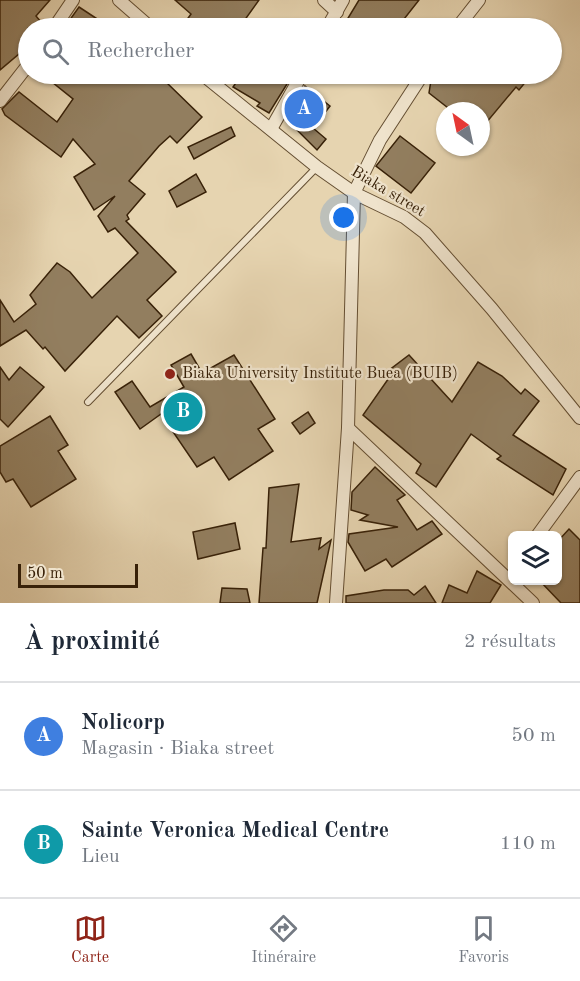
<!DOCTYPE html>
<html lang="fr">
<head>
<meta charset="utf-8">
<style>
  :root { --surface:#fff; --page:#f6f6f7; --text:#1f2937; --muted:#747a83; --line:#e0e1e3; --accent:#8f2418 }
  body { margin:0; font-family:"Old Standard TT",serif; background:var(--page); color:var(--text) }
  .controls { position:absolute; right:18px; bottom:18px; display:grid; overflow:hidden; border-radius:9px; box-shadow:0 2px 4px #0004 }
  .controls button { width:54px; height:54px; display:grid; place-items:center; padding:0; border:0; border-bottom:2px solid var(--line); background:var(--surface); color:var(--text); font:30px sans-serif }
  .compass { position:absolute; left:436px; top:102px; width:54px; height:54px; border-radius:50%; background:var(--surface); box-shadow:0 2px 4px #0004; rotate:327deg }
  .scale { position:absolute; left:18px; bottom:15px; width:120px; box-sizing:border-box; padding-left:6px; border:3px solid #382108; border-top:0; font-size:16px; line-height:21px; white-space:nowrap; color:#382108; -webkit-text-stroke:4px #efe3cc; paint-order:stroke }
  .you { position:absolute; left:344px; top:218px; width:21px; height:21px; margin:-15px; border:4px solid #fff; border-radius:50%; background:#1a73e8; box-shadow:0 0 0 9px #1a73e833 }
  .badge { display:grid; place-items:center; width:39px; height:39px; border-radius:50%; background:var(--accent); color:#fff; font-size:20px; font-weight:700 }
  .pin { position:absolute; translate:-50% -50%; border:3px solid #fff; box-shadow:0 2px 6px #0006 }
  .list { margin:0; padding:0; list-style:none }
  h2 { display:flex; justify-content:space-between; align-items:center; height:78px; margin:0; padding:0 24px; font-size:26px }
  h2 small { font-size:20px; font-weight:400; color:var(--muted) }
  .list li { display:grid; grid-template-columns:39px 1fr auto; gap:18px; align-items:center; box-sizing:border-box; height:108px; padding:0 24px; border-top:2px solid var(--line) }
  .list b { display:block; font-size:22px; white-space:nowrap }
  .list p { margin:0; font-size:20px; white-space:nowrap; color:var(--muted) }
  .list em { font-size:20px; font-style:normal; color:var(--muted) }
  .icon { flex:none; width:33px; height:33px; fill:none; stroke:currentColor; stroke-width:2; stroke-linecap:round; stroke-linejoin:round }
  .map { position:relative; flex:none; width:580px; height:603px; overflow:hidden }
  .search { position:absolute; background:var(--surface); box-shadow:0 2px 4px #0004; left:18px; right:18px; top:18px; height:66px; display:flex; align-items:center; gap:15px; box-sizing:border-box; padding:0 21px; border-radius:33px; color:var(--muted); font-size:22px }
  .sheet { height:294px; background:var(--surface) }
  nav { display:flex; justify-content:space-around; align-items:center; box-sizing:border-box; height:84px; border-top:2px solid var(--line); background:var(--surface); font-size:16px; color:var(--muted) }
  nav a { display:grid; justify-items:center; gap:3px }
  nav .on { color:var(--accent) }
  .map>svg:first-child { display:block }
  .building { fill:#927e5f; stroke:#382108; stroke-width:1.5 }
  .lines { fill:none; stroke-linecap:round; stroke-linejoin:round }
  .service-casing { stroke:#644e32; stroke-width:8 }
  .minor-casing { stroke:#644e32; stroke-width:14 }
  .service { stroke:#efe3cc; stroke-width:6 }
  .minor { stroke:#efe3cc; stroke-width:12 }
  .poi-dot { fill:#8f2418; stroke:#efe3cc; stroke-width:2 }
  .labels { text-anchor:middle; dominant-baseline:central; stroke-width:4.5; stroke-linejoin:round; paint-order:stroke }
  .street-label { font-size:16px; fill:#382108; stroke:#efe3cc }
  .poi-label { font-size:16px; fill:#382108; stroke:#efe3cc; text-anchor:start }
</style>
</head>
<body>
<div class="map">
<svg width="580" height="603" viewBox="0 0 580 603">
  <rect width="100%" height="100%" fill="#e6d4b0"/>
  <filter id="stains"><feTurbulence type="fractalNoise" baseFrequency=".00333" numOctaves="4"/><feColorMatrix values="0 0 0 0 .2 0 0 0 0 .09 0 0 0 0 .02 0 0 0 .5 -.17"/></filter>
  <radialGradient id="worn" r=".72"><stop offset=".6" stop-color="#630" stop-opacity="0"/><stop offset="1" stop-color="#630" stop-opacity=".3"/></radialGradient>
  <g class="building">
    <path d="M0,0h50l-14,16 10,12h-18v29l-4,1 -5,-4 -19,16z"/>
    <path d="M175,0h84l-20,28h-58l10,-14z"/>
    <path d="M359,0h60l-22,28h-55z"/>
    <path d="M79,7l32,21h-47z"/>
    <path d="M42,74h131l-7,8 36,35 -25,26 -7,-7 -11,10 -30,35 16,13 -18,21 2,4 -3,2 50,51 -29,28 15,16 -23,22 -22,-22 -52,55 -20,-24 -2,2 -17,-19 -26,16v-46l14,22 22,-18 -6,-9 27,-32 13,9 22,26 46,-45 -23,-25 -7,4 -10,-16 17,-20 -21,14 -20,-33 21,-13 -22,-25 -12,18 -56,-42 -3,-6 17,-17 38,30 16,-23z"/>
    <path d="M242,74h47l3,2 -23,37 -12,-7 3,-3 -27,-16z"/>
    <path d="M432,74h100l-13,16 -3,-3 -35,42v-18h-29l-23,-18z"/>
    <path d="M305,86l25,20 -17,22 13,11 -9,11 -31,-31z"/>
    <path d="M231,127l4,9 -41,23 -6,-12z"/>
    <path d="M400,136l35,27 -24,30 -35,-27z"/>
    <path d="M196,174l10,18 -29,15 -8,-16z"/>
    <path d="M191,354l11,19 32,-18 41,64 -17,10 15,22 -44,29 -15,-23 -17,10 -36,-53 -21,15 -25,-37 17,-11 18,26 34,-20 -13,-22z"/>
    <path d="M409,355l43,47 26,-40 24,14 19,18 4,-5 14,12 -26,34 53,34 -13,26 -56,-36 4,-3 -30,-22 -35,53 -20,-14 5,-9 -58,-49 28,-40 -3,-4z"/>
    <path d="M0,367l9,13 11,-13 24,20 -36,40 -8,-8z"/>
    <path d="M308,412l7,11 -15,11 -8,-11z"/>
    <path d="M50,416l18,29 -10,6 18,28 -45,28 -18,-28 -7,3 -6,-10v-26z"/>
    <path d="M375,467l30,28 -8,5 20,30 15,-9 10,13 -50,33 -6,-8 -21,12 -17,-29 1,-8 49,-7 -38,-7 8,-5 -17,-5 1,-18z"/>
    <path d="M299,484l-8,58 30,-4 -2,11 12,-9 -14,63h-58l4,-55h3l3,-60z"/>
    <path d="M235,523l5,26 -42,10 -5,-27z"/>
    <path d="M569,529l11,11v63h-19l-22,-23h19v-39z"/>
    <path d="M477,571l24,14 -11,18h-48l7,-18 18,8z"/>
    <path d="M425,586l11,17h-90v-7l38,-6h24l6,5z"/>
    <path d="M222,588l25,1 3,14h-30z"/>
  </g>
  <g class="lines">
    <defs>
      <path id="service" d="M88,402l229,-235"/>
      <g id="minor">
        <path d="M119,0l32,28"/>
        <path d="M324,0l13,12"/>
        <path d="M54,28l19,-28"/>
        <path d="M327,28l16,-28"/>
        <path d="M457,28l22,-28"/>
        <path d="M202,74l115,93 37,26 50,24 21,16 67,76 88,109"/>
        <path d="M0,101l28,-36"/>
        <path d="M271,129l31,-55"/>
        <path d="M348,428l185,175"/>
        <path d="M537,536l43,-59"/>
        <path d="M336,603l12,-175 6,-235 26,-53 43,-66"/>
      </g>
    </defs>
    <use href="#service" class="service-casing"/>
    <use href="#minor" class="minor-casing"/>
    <use href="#service" class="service"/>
    <use href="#minor" class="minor"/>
  </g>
  <circle class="poi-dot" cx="170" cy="374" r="6"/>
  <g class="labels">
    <g class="street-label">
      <text transform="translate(388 192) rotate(31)">Biaka street</text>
    </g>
    <g class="poi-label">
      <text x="182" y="374">Biaka University Institute Buea (BUIB)</text>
    </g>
  </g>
  <rect width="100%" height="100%" filter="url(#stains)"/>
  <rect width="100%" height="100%" fill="url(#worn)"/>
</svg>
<div class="controls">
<button><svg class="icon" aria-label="layers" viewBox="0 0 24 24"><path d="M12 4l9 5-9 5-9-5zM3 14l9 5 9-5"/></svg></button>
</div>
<svg class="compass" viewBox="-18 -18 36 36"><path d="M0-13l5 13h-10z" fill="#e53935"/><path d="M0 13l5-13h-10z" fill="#747a83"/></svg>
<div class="scale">50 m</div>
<div class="you"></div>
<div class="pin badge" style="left:304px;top:109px;background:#3f7fe0">A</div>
<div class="pin badge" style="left:183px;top:412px;background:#0f9aa8">B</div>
<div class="search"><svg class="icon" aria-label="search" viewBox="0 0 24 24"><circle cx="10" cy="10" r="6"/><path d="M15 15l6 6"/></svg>Rechercher</div>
</div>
<section class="sheet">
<h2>À proximité<small>2 résultats</small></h2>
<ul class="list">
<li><span class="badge" style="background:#3f7fe0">A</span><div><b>Nolicorp</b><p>Magasin · Biaka street</p></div><em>50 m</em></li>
<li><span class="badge" style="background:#0f9aa8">B</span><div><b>Sainte Veronica Medical Centre</b><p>Lieu</p></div><em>110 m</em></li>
</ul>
</section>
<nav>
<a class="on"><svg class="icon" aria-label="map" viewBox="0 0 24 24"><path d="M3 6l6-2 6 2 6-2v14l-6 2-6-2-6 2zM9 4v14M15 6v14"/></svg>Carte</a>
<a><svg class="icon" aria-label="directions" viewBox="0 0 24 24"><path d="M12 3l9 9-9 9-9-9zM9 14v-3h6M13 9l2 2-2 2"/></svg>Itinéraire</a>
<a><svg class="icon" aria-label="saved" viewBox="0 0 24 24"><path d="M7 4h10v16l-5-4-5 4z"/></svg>Favoris</a>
</nav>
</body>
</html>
